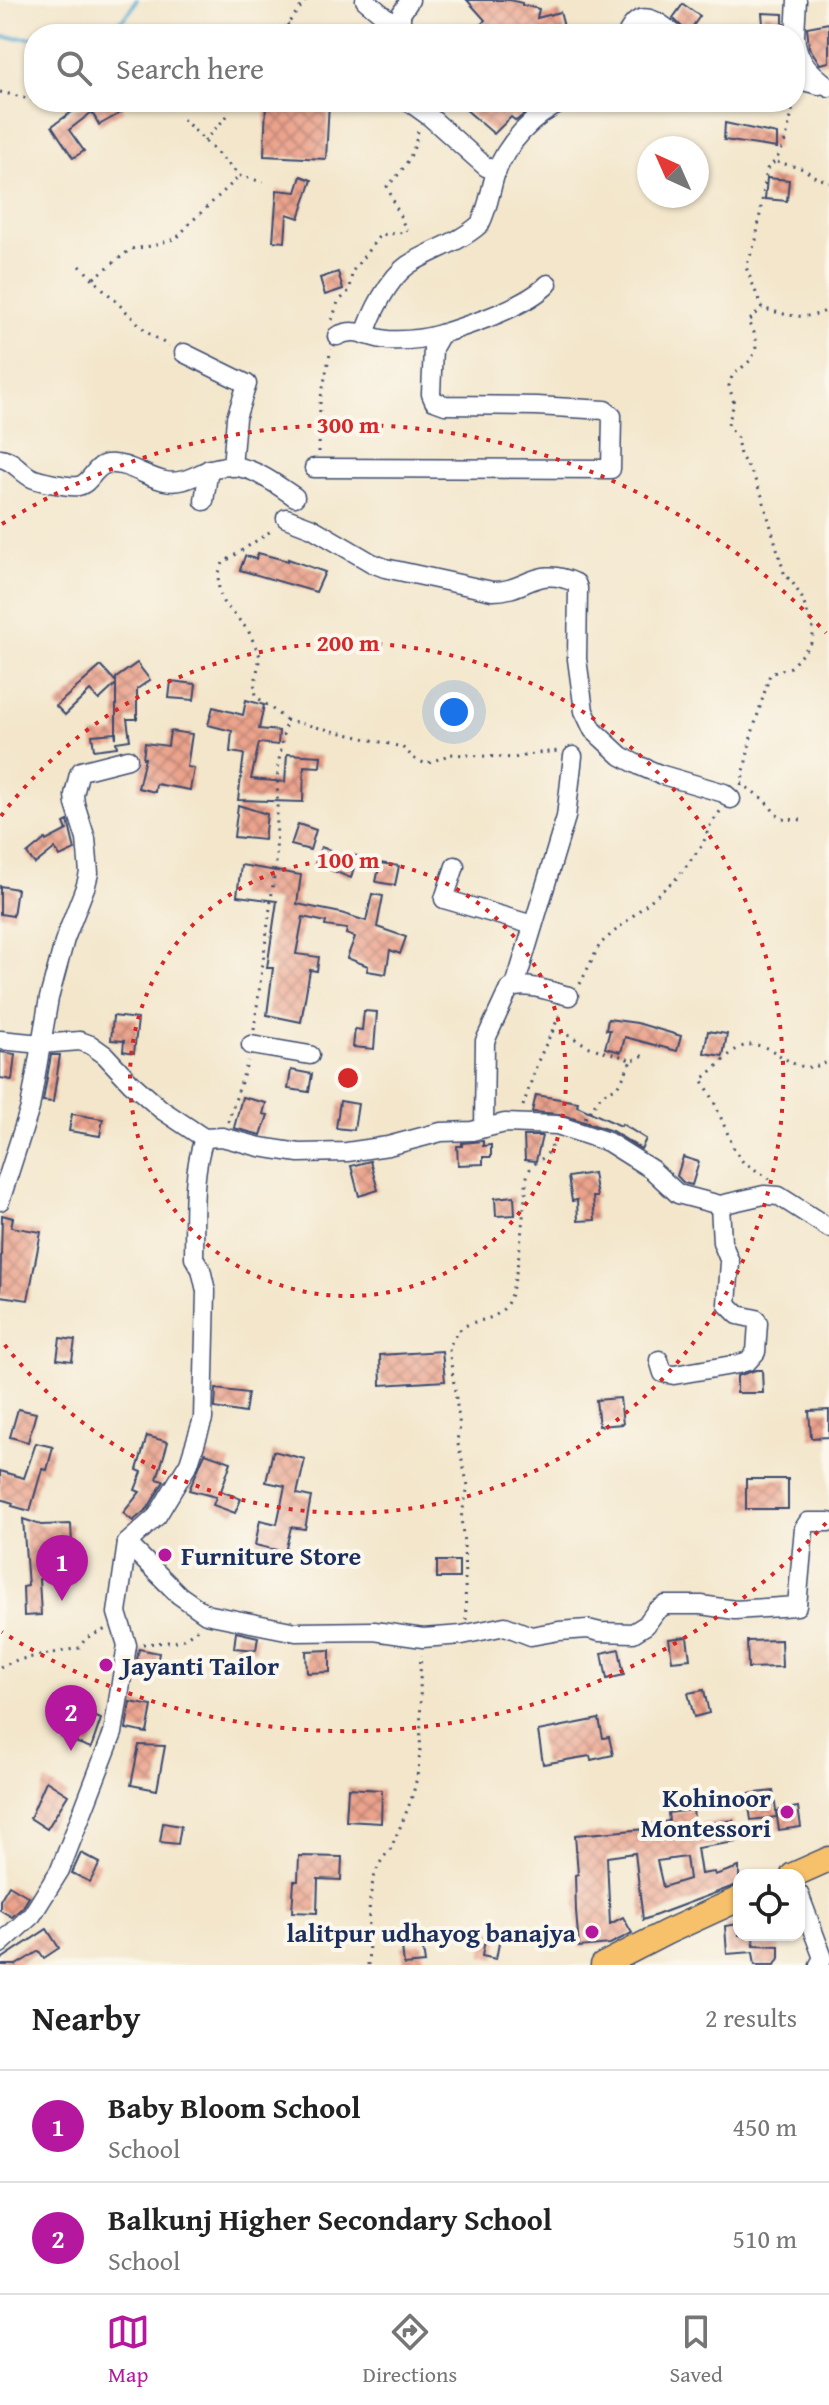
<!DOCTYPE html>
<html lang="en">
<head>
<meta charset="utf-8">
<style>
  :root { --surface:#fff; --page:#f6f6f6; --text:#222; --muted:#767676; --line:#e0e0e0; --accent:#b5179e }
  body { margin:0; font-family:"Gentium Book Plus",serif; background:var(--page); color:var(--text) }
  .controls { position:absolute; right:24px; bottom:24px; display:grid; overflow:hidden; border-radius:16px; box-shadow:0 2px 6px #0004 }
  .controls button { width:72px; height:72px; display:grid; place-items:center; padding:0; border:0; border-bottom:2px solid var(--line); background:var(--surface); color:var(--text); font:40px sans-serif }
  .compass { position:absolute; left:637px; top:136px; width:72px; height:72px; border-radius:50%; background:var(--surface); box-shadow:0 2px 6px #0004; rotate:315deg }
  .you { position:absolute; left:454px; top:712px; width:28px; height:28px; margin:-20px; border:6px solid #fff; border-radius:50%; background:#1a73e8; box-shadow:0 0 0 12px #1a73e833 }
  .badge { display:grid; place-items:center; width:52px; height:52px; border-radius:50%; background:var(--accent); color:#fff; font-size:26px; font-weight:700 }
  .pin { position:absolute; translate:-50% -66px; filter:drop-shadow(0 2px 4px #0008) }
  .pin::after { content:''; position:absolute; top:42px; width:28px; height:24px; background:inherit; clip-path:polygon(0 0,100% 0,50% 100%) }
  .list { margin:0; padding:0; list-style:none }
  h2 { display:flex; justify-content:space-between; align-items:center; height:104px; margin:0; padding:0 32px; font-size:34px }
  h2 small { font-size:26px; font-weight:400; color:var(--muted) }
  .list li { display:grid; grid-template-columns:52px 1fr auto; gap:24px; align-items:center; box-sizing:border-box; height:112px; padding:0 32px; border-top:2px solid var(--line) }
  .list b { display:block; font-size:30px; white-space:nowrap }
  .list p { margin:0; font-size:26px; white-space:nowrap; color:var(--muted) }
  .list em { font-size:26px; font-style:normal; color:var(--muted) }
  .icon { flex:none; width:44px; height:44px; fill:none; stroke:currentColor; stroke-width:2; stroke-linecap:round; stroke-linejoin:round }
  .map { position:relative; flex:none; width:829px; height:1965px; overflow:hidden }
  .search { position:absolute; background:var(--surface); box-shadow:0 2px 6px #0004; left:24px; right:24px; top:24px; height:88px; display:flex; align-items:center; gap:20px; box-sizing:border-box; padding:0 28px; border-radius:32px; color:var(--muted); font-size:30px }
  .sheet { height:328px; background:var(--surface) }
  nav { display:flex; justify-content:space-around; align-items:center; box-sizing:border-box; height:112px; border-top:2px solid var(--line); background:var(--surface); font-size:22px; color:var(--muted) }
  nav a { display:grid; justify-items:center; gap:4px }
  nav .on { color:var(--accent) }
  .map>svg:first-child { display:block }
  .lines { fill:none; stroke-linecap:round; stroke-linejoin:round }
  .stream { stroke:#58aad3; stroke-width:4 }
  .building { fill:url(#building-cross-hatch); fill-rule:evenodd }
  .minor-casing { stroke:#3b4a6e; stroke-width:21 }
  .major-casing { stroke:#3b4a6e; stroke-width:27 }
  .path { stroke:#3b4a6e; stroke-width:3; stroke-dasharray:2 6; stroke-linecap:butt }
  .minor { stroke:#fff; stroke-width:18 }
  .major { stroke:#f6c16b; stroke-width:24 }
  .ring { fill:none; stroke:#d62828; stroke-width:4; stroke-dasharray:4 8 }
  .poi-dot { fill:#b5179e; stroke:#fbf7ec; stroke-width:3 }
  .labels { text-anchor:middle; dominant-baseline:central; stroke-width:8; stroke-linejoin:round; paint-order:stroke }
  .poi-label { font-size:26px; font-weight:bold; fill:#1b2f5e; stroke:#fbf7ec; text-anchor:start }
  .centre { fill:#d62828; stroke:#fbf7ec; stroke-width:4 }
  .ring-label { font-size:24px; text-anchor:middle; font-weight:bold; fill:#d62828; stroke:#fbf7ec; stroke-width:8; stroke-linejoin:round; paint-order:stroke }
</style>
</head>
<body>
<div class="map">
<svg width="829" height="1965" viewBox="0 0 829 1965">
  <defs>
    <pattern id="building-cross-hatch" width="8" height="8" patternUnits="userSpaceOnUse" patternTransform="scale(2)"><rect width="8" height="8" fill="#eca38c"/><path d="M0 0l8 8M0 8l8-8" fill="none" stroke="#be8576"/></pattern>
  </defs>
  <rect width="100%" height="100%" fill="#fbf7ec"/>
  <filter id="ink" filterUnits="userSpaceOnUse"><feTurbulence type="fractalNoise" baseFrequency=".0125" numOctaves="2"/><feDisplacementMap in="SourceGraphic" scale="16" xChannelSelector="R" yChannelSelector="G"/><feConvolveMatrix kernelMatrix="1 2 1 2 8 2 1 2 1" color-interpolation-filters="sRGB"/></filter>
  <filter id="wash" filterUnits="userSpaceOnUse"><feTurbulence type="fractalNoise" baseFrequency=".006" numOctaves="4" result="noise"/><feDisplacementMap in="SourceGraphic" scale="32" xChannelSelector="R" yChannelSelector="G"/><feGaussianBlur stdDeviation="1.8" result="paint"/><feColorMatrix in="noise" values="0 0 0 0 0 0 0 0 0 0 0 0 0 0 0 0 0 1.4 0 .05"/><feComposite in="paint" operator="in"/></filter>
  <g filter="url(#wash)">
    <rect width="100%" height="100%" fill="#f3e6cb"/>
    <g class="lines">
      <g class="stream">
        <path d="M82,34c9,-5 17,-3 26,-7 14,-5 23,-14 28,-27"/>
        <path d="M0,37l34,1"/>
      </g>
    </g>
    <g id="blocks">
      <g class="building">
        <path d="M467,0h43l12,3v2l17,4 -2,9 23,-6 6,22h-93l12,-14z"/>
        <path d="M683,4l17,12 -12,17 -15,-15z"/>
        <path d="M762,13l21,1v20h-19z"/>
        <path d="M829,23v39l-9,2 -11,-17 -2,-20z"/>
        <path d="M86,102h32l6,9 -25,14 -7,-13 -23,18 15,21 -11,7 -21,-32z"/>
        <path d="M266,102h63l-3,57 -62,-3z"/>
        <path d="M457,102h82l-23,19 -5,-4 -17,17z"/>
        <path d="M725,123l52,11v14l-53,-8z"/>
        <path d="M301,176l11,4 -13,38 -12,-4 -2,28 -12,-1 4,-51 19,2z"/>
        <path d="M767,178l22,2 -2,21 -22,-2z"/>
        <path d="M338,272l5,17 -18,6 -5,-17z"/>
        <path d="M258,553l30,8v-2l37,13 -9,20 -76,-22 5,-14 11,3z"/>
        <path d="M137,663l13,17 -13,9v30h-10l3,21 -14,2 1,5 -23,3 -2,-15 23,-2 1,5v-54l-17,16 -9,-9 -25,24 -9,-9 45,-40 15,16v-4z"/>
        <path d="M171,681l25,3 -2,16 -25,-2z"/>
        <path d="M246,700l18,5 -5,24 20,2 -1,14 -19,-2 -8,36 34,3 2,-28 34,2 -1,11 -16,-1 -1,36 -65,-2 6,-46 -14,-2 2,-21 -24,-6 5,-18 30,8z"/>
        <path d="M170,731l22,3 -5,33 7,1 -4,22 -34,-6 -1,8 -17,-4 7,-30h-2l2,-15 23,3z"/>
        <path d="M238,805l29,9 -3,26 -30,-3z"/>
        <path d="M68,821l7,29 -15,7 -5,-9 -20,16 -8,-10 18,-15 1,2 21,-11 -3,-7z"/>
        <path d="M298,824l18,6 -6,20 -19,-5z"/>
        <path d="M321,847l23,8v-2l13,3 -6,22 -36,-14z"/>
        <path d="M380,863l19,3 -4,19 -19,-3z"/>
        <path d="M241,865l60,10 -4,29 44,9 25,8 6,-27 11,2 -6,31 29,10 -6,17 -10,-4 -4,24 -19,-3 1,-5 -21,-8 8,-21 -9,-3 1,-5 -22,-3 1,-4 -23,-5 -7,37 23,3 -2,14 -7,-1 -9,52 -34,-7 6,-47h-6l10,-67 -40,-5z"/>
        <path d="M0,886l17,3 -4,27 -13,-2z"/>
        <path d="M364,1011l13,1 -3,37 -21,-2 2,-18 7,1z"/>
        <path d="M113,1016l25,3 -4,34 -11,-2 1,-10 -13,-1z"/>
        <path d="M608,1019l29,4 44,13 -4,15 -52,-14 -4,15 -16,-4 5,-18h-4z"/>
        <path d="M708,1031l19,3 -4,22 -19,-3z"/>
        <path d="M0,1052l15,2 -3,26 -12,-2z"/>
        <path d="M51,1055h9l-7,47 -10,-1z"/>
        <path d="M291,1070l21,4 -3,18 -21,-3z"/>
        <path d="M536,1095l42,7 -1,4 44,20 1,-2 24,15 -5,10 -29,-18 -52,-17 -28,-2z"/>
        <path d="M242,1097l24,6 -3,11 5,1 -7,20 -27,-7z"/>
        <path d="M340,1101l18,3 -4,26 -18,-2z"/>
        <path d="M72,1114l31,5 -3,17 -31,-5z"/>
        <path d="M524,1136h18l-6,25 -11,-1z"/>
        <path d="M483,1141v5l8,-1v12h-8v7l-25,1 -1,-19h5v-3z"/>
        <path d="M683,1157l16,5 -7,23 -8,-2 -7,-7z"/>
        <path d="M370,1161l8,29 -19,6 -8,-30z"/>
        <path d="M593,1173l4,24h-4l2,23 -17,1 -1,-21 -5,1 -4,-24z"/>
        <path d="M514,1196l1,19 -19,1 -1,-18z"/>
        <path d="M2,1215l11,3 -2,9 30,5 -13,68 -28,-4z"/>
        <path d="M60,1338l15,2 -3,21 -15,-2z"/>
        <path d="M442,1351l3,30 -64,4 -1,-30z"/>
        <path d="M756,1370h6l1,23h-26v-17z"/>
        <path d="M216,1389l32,4 -3,20 -30,-5z"/>
        <path d="M620,1398l3,26 -24,2 -3,-26z"/>
        <path d="M18,1409l18,4 -8,29 -18,-5z"/>
        <path d="M829,1410v27l-18,1 -2,-27z"/>
        <path d="M147,1436l21,6 -11,37 7,2 -16,27 -15,13 -10,-8 17,-21 -5,-2 7,-18 -5,-2z"/>
        <path d="M36,1443l17,4 -6,23 -5,-1 -12,42 -18,-5 1,-3 -13,-4v-28l24,7z"/>
        <path d="M273,1451l32,8 -8,35 14,3 -6,32 -14,-2 -6,25 -30,-7 5,-25 17,4 8,-38 -19,-4z"/>
        <path d="M205,1453l26,9 -10,29 20,8 -6,14 -22,-8 3,-8 -27,-7z"/>
        <rect x="746" y="1479" width="42" height="30"/>
        <path d="M23,1519l18,6 30,-1 2,40 -28,1 1,13 -7,1 2,36 -17,1 -1,-29 5,-1z"/>
        <rect x="437" y="1561" width="22" height="17"/>
        <path d="M236,1632l22,5 -2,13 -22,-2z"/>
        <path d="M687,1637l3,22 -18,2 -3,-22z"/>
        <path d="M781,1640l1,27 -34,1 -1,-27z"/>
        <path d="M139,1649l20,4 -4,22 -20,-4z"/>
        <path d="M619,1649l5,26 -17,4 -5,-26z"/>
        <path d="M330,1650v22l-23,1 -1,-22z"/>
        <path d="M704,1690l5,23 -15,4 -6,-24z"/>
        <path d="M130,1702l22,4 -5,27 -21,-4z"/>
        <path d="M71,1713l14,4 2,-4 14,6 -10,29 -30,-11z"/>
        <path d="M599,1719l4,19 6,-1 4,18 -22,5 -1,-4 -47,8 -5,-33z"/>
        <path d="M139,1745l26,1 -8,44 -26,-5z"/>
        <path d="M46,1781l22,14 -21,34 -17,-11z"/>
        <path d="M348,1788l34,2 -1,33 -35,-2z"/>
        <path d="M773,1791l4,26 -26,3 -4,-26z"/>
        <path d="M798,1807l3,20 -22,3 -3,-19z"/>
        <path d="M693,1810l2,15 38,-5 3,22 -39,6 4,26 13,-2 1,3 24,-8v17l-96,36 -8,-67 -28,4 3,67 13,-7 9,16 -22,11 -31,3 -3,-35 -1,-37 3,-1 -3,-39 71,-6 -1,-4 24,-4 -1,-8zM686,1857l3,22 -26,8 -6,-26z"/>
        <path d="M163,1823l18,3 -3,18 -18,-2z"/>
        <path d="M81,1853l19,10 -10,19 -18,-9z"/>
        <path d="M299,1856l43,1 -1,23 -23,-1 -1,34 -25,-1 2,-31h4z"/>
        <path d="M9,1885l20,12 -6,10 -11,10 -12,-7v-10z"/>
        <path d="M739,1924v11h14l1,10 25,1v12l-4,7h-20l-2,-13 -26,2 -2,-28z"/>
        <path d="M47,1929l12,19 -15,10 -5,-7 -23,14h-16v-5z"/>
        <path d="M487,1930l14,3 -5,26 -14,-3z"/>
        <path d="M422,1943l3,20 -21,2 -2,-19z"/>
      </g>
    </g>
  </g>
  <g filter="url(#ink)">
    <use href="#blocks" fill-opacity="0" stroke="#3b4a6e" stroke-width="2"/>
    <g class="lines">
      <defs>
        <g id="minor">
          <path d="M365,0l36,30"/>
          <path d="M401,34v-20l9,-14"/>
          <path d="M627,34c13,-27 29,-14 47,0"/>
          <path d="M795,34l2,-34"/>
          <path d="M795,36c2,25 15,36 34,51"/>
          <path d="M795,79l24,6 5,-1"/>
          <path d="M409,102l21,15 56,50 11,4"/>
          <path d="M365,335c6,-21 24,-57 43,-70 23,-15 51,-22 72,-41 8,-15 10,-32 15,-49 11,-31 38,-60 68,-73"/>
          <path d="M337,336c21,-10 29,2 51,4 18,1 36,-1 53,-6"/>
          <path d="M184,353l63,31 -11,34 -4,49"/>
          <path d="M0,458c14,2 19,13 30,19 8,5 39,10 48,9 13,-2 16,-20 29,-22 19,-3 40,14 58,17 16,3 27,-4 41,-10 35,-15 62,8 89,26"/>
          <path d="M314,468l297,1 1,-53 -7,-6 -68,-4 -92,-1 -11,-4 -3,-7 2,-46 8,-14c31,-10 84,-27 107,-50"/>
          <path d="M204,501l5,-32"/>
          <path d="M286,518l26,10 60,35 13,5 107,23c34,1 45,-27 84,-8l2,5 -1,71 7,52 9,19 28,26 19,10 19,8 65,19 7,6"/>
          <path d="M455,866l-11,33 89,26"/>
          <path d="M515,986l51,-169 7,-61"/>
          <path d="M0,1040l41,4 39,-3 11,4 14,10 26,28 31,27 42,28 18,-1 38,10 39,6 48,-1 41,-6 53,-14 31,-1 33,-8 52,2 51,17 43,27 27,25 42,11 44,-10 15,1 50,32"/>
          <path d="M251,1045l59,10"/>
          <path d="M484,1128l1,-87 24,-52c16,-8 43,3 60,7"/>
          <path d="M0,1201l30,-93 19,-110 16,-59 21,-54 3,-12 -3,-34 -11,-35 -1,-9 5,-21 2,-3 47,-12"/>
          <path d="M659,1360l4,13 11,2 64,-11 10,-3 8,-9 2,-29 -2,-4 -18,-4 -11,-11 3,-42 -8,-20 -2,-37"/>
          <path d="M127,1543l52,52 27,19 90,18 78,-1 49,7 39,-3 43,-9 26,10 28,-5 29,-2 12,3 33,1 13,-8 10,-14 9,-6h36l34,5 62,-4 7,-78 4,-6h21"/>
          <path d="M799,1894l24,64 -4,7"/>
          <path d="M0,1944l32,-29 28,-45 53,-137 14,-88 -10,-32 10,-70 30,-27 32,-53 14,-44 3,-128 -5,-22 -7,-11c1,-40 -3,-81 10,-120"/>
        </g>
        <g id="major">
          <path d="M793,1875l36,-16"/>
          <path d="M603,1965l64,-33 72,-33"/>
        </g>
      </defs>
      <use href="#minor" class="minor-casing"/>
      <use href="#major" class="major-casing"/>
      <g class="path">
        <path d="M287,24l11,10"/>
        <path d="M280,34l26,-34"/>
        <path d="M0,92l34,8"/>
        <path d="M794,102c-5,23 -8,52 -27,67l-11,71 -10,27 16,41c24,7 44,14 67,1"/>
        <path d="M183,119l57,57 23,6"/>
        <path d="M204,141l24,-26"/>
        <path d="M777,162l27,7 9,7 16,6"/>
        <path d="M80,266l68,67 21,13"/>
        <path d="M94,278l37,-29 20,-3 26,-8 13,-15 50,-47"/>
        <path d="M332,320l6,-18 12,-12 2,-18 28,-37 27,-3 -20,-46c17,-15 28,-33 31,-56"/>
        <path d="M319,452l1,-50 11,-53"/>
        <path d="M286,720l116,27 13,12 11,5 25,-10 63,4 24,-5 21,-2"/>
        <path d="M741,783l22,16 18,20 23,1"/>
        <path d="M741,786l10,-49 19,-63 21,-7 20,-24 3,-11 -12,-34 -11,-18 -6,-4 -23,-80 -9,-21 -13,-20 -3,-17 -9,-13 6,-22 -5,-17 3,-10 20,-17 4,-12v-11l-8,-14 14,-14"/>
        <path d="M580,984l20,-40 78,-67 25,-33 6,-17 12,-17"/>
        <path d="M254,1030l22,-168 2,-96 8,-46 -29,-23 -3,-8 6,-33 -12,-26 -25,-28 -4,-12 -1,-15 5,-12 51,-34"/>
        <path d="M552,1031c15,2 23,8 36,15 13,6 29,7 43,15l13,-6"/>
        <path d="M523,1106l15,-45 24,-51"/>
        <path d="M585,1118l17,-24 14,-6 7,-10 8,-17"/>
        <path d="M228,1122l20,-61"/>
        <path d="M770,1179l-27,-17 -8,-11 -23,-54 -10,-18c12,-8 28,-28 39,-32 35,-13 49,37 88,14"/>
        <path d="M466,1620l-2,-77 -3,-25 7,-32 -11,-46 3,-13 -11,-78c12,-38 39,-20 56,-42 14,-19 17,-89 21,-116 -1,-38 20,-21 28,-52"/>
        <path d="M143,1644l38,-3 18,-13"/>
        <path d="M0,1667l17,-7 62,-12 7,-10 20,-9"/>
        <path d="M368,1965c3,-36 -6,-88 22,-115 9,-21 20,-43 25,-64 10,-43 3,-88 6,-131"/>
      </g>
      <use href="#minor" class="minor"/>
      <use href="#major" class="major"/>
    </g>
  </g>
  <g class="ring">
    <circle cx="348" cy="1078" r="218"/>
    <path d="M1 816A435 435 0 1 1 1 1340"/>
    <path d="M826 1523A653 653 0 0 1 2 1632M2 524A653 653 0 0 1 826 633"/>
  </g>
  <g class="poi-dot">
    <circle cx="165" cy="1555" r="8"/>
    <circle cx="106" cy="1665" r="8"/>
    <circle cx="787" cy="1812" r="8"/>
    <circle cx="592" cy="1932" r="8"/>
  </g>
  <g class="labels">
    <g class="poi-label">
      <text x="181" y="1555">Furniture Store</text>
      <text x="122" y="1665">Jayanti Tailor</text>
      <text x="771" y="1797" text-anchor="end">Kohinoor<tspan x="771" dy="30">Montessori</tspan></text>
      <text x="576" y="1932" text-anchor="end">lalitpur udhayog banajya</text>
    </g>
  </g>
  <circle cx="348" cy="1078" r="12" class="centre"/>
  <g class="ring-label">
    <text x="348" y="433">300 m</text>
    <text x="348" y="651">200 m</text>
    <text x="348" y="868">100 m</text>
  </g>
</svg>
<div class="controls">
<button><svg class="icon" aria-label="locate" viewBox="0 0 24 24"><circle cx="12" cy="12" r="6"/><path d="M12 2v4M12 18v4M2 12h4M18 12h4"/></svg></button>
</div>
<svg class="compass" viewBox="-18 -18 36 36"><path d="M0-13l5 13h-10z" fill="#e53935"/><path d="M0 13l5-13h-10z" fill="#767676"/></svg>
<div class="you"></div>
<div class="pin badge" style="left:62px;top:1601px">1</div>
<div class="pin badge" style="left:71px;top:1751px">2</div>
<div class="search"><svg class="icon" aria-label="search" viewBox="0 0 24 24"><circle cx="10" cy="10" r="6"/><path d="M15 15l6 6"/></svg>Search here</div>
</div>
<section class="sheet">
<h2>Nearby<small>2 results</small></h2>
<ul class="list">
<li><span class="badge">1</span><div><b>Baby Bloom School</b><p>School</p></div><em>450 m</em></li>
<li><span class="badge">2</span><div><b>Balkunj Higher Secondary School</b><p>School</p></div><em>510 m</em></li>
</ul>
</section>
<nav>
<a class="on"><svg class="icon" aria-label="map" viewBox="0 0 24 24"><path d="M3 6l6-2 6 2 6-2v14l-6 2-6-2-6 2zM9 4v14M15 6v14"/></svg>Map</a>
<a><svg class="icon" aria-label="directions" viewBox="0 0 24 24"><path d="M12 3l9 9-9 9-9-9zM9 14v-3h6M13 9l2 2-2 2"/></svg>Directions</a>
<a><svg class="icon" aria-label="saved" viewBox="0 0 24 24"><path d="M7 4h10v16l-5-4-5 4z"/></svg>Saved</a>
</nav>
</body>
</html>
